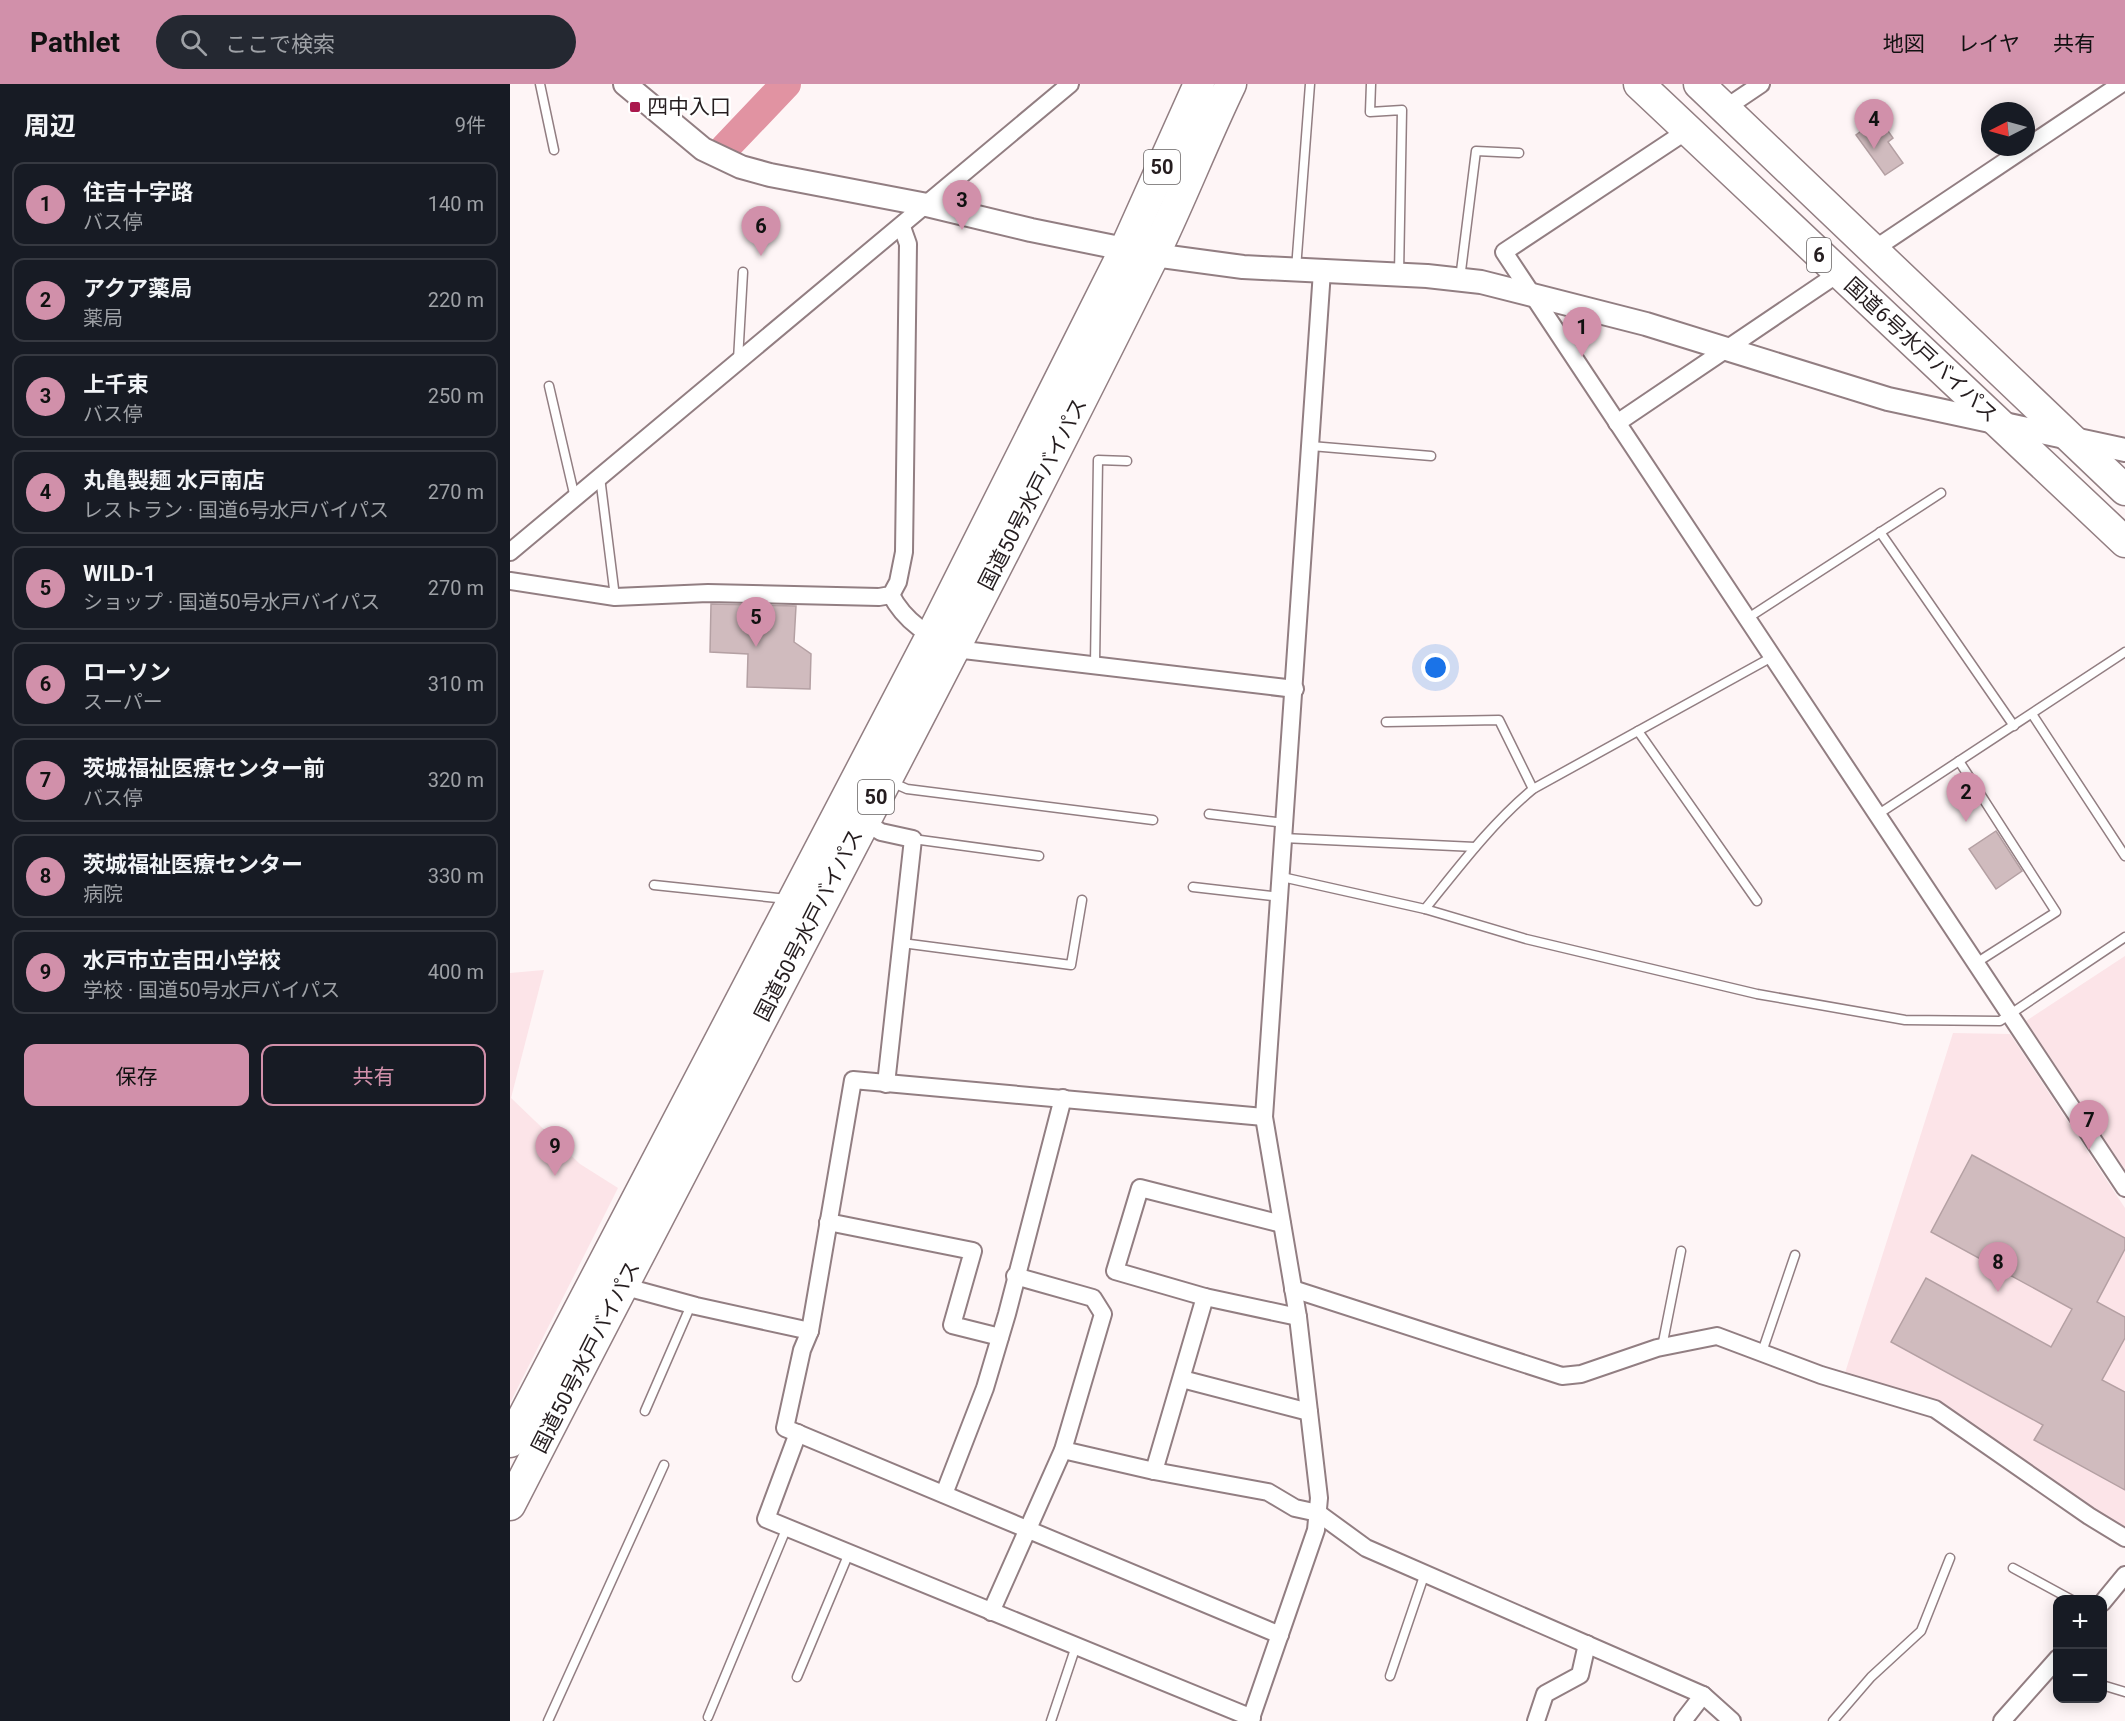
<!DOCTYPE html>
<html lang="ja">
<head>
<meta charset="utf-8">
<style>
  :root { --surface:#171b24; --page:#242831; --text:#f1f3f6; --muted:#9ea1a6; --line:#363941; --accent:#d190aa }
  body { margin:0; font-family:Roboto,"Noto Sans JP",sans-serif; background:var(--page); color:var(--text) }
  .controls { position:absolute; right:18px; bottom:18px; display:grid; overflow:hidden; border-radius:12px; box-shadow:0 3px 15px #0003 }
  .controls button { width:54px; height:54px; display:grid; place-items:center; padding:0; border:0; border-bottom:2px solid var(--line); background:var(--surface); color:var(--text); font:30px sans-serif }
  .compass { position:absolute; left:1471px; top:18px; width:54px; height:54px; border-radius:50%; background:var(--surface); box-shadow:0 3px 15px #0003; rotate:264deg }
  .you { position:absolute; left:926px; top:584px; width:21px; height:21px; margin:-15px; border:4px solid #fff; border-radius:50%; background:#1a73e8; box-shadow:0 0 0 9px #1a73e833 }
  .badge { display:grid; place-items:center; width:39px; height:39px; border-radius:50%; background:var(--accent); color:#111; font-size:20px; font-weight:700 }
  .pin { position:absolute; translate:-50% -50px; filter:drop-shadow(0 2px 3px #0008) }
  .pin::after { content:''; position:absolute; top:32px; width:21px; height:18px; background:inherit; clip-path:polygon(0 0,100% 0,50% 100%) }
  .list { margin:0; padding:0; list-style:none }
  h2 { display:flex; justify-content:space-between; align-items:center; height:78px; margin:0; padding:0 24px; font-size:26px }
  h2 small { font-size:20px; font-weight:400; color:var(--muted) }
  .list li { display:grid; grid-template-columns:39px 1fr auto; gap:18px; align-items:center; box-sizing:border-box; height:84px; margin:0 12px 12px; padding:0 12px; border:2px solid var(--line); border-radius:12px }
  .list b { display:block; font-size:22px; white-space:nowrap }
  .list p { margin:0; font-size:20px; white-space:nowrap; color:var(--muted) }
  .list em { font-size:20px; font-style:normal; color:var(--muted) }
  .actions { display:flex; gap:12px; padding:18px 24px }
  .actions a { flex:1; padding:14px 0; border:2px solid var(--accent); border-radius:12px; text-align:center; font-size:21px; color:var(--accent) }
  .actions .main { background:var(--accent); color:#111 }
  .icon { flex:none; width:33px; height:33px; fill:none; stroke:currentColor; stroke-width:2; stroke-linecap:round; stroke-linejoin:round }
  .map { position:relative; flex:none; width:1615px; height:1637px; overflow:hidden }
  header { display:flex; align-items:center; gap:36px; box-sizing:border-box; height:84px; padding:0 30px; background:var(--accent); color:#111 }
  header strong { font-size:28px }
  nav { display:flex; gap:33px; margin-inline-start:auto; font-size:21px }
  .search { width:420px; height:54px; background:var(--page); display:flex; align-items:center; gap:15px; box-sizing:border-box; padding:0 21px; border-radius:33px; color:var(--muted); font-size:22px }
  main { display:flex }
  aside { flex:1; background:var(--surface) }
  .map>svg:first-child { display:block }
  .built { fill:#fce4e8 }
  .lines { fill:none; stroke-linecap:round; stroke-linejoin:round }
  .river { stroke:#e193a2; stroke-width:30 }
  .building { fill:#d0bbbe; stroke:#b4a0a3; stroke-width:1.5 }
  .lane-casing { stroke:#927e82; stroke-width:11 }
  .street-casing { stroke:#927e82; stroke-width:20 }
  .secondary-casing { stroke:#927e82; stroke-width:26 }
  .highway-casing { stroke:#927e82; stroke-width:33 }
  .lane { stroke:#fff; stroke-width:8 }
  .street { stroke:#fff; stroke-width:16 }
  .secondary { stroke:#fff; stroke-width:22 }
  .highway { stroke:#fff; stroke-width:30 }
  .poi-dot { fill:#aa184d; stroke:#fff; stroke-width:2 }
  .labels { text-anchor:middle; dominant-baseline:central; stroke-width:5; stroke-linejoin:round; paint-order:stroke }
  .shield { fill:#fff; stroke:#666162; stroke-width:1.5 }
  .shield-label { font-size:20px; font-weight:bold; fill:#251d1f }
  .poi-label { font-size:21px; fill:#251d1f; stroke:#fff; text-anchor:start }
  .street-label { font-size:21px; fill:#251d1f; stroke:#fff }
</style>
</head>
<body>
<header>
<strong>Pathlet</strong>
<div class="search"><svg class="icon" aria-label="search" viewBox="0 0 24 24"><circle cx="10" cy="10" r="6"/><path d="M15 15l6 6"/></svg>ここで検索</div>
<nav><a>地図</a><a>レイヤ</a><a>共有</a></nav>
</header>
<main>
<aside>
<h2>周辺<small>9件</small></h2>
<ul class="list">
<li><span class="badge">1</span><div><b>住吉十字路</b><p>バス停</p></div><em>140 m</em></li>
<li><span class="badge">2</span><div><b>アクア薬局</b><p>薬局</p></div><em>220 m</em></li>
<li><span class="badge">3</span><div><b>上千束</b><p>バス停</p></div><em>250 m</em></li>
<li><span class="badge">4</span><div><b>丸亀製麺 水戸南店</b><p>レストラン · 国道6号水戸バイパス</p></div><em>270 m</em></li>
<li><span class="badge">5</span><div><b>WILD-1</b><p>ショップ · 国道50号水戸バイパス</p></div><em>270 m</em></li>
<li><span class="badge">6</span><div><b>ローソン</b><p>スーパー</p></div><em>310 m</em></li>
<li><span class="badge">7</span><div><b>茨城福祉医療センター前</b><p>バス停</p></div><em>320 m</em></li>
<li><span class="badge">8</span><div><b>茨城福祉医療センター</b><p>病院</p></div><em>330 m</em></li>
<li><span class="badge">9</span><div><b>水戸市立吉田小学校</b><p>学校 · 国道50号水戸バイパス</p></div><em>400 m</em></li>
</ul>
<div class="actions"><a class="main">保存</a><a>共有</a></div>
</aside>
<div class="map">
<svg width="1615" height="1637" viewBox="0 0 1615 1637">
  <rect width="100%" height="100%" fill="#fef5f6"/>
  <g class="built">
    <path d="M1615,872v214l-99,-149z"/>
    <path d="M34,886l-33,128 69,66 38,24 -108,215v-430z"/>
    <path d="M1443,949l57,1 115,174v323l-190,-130 -91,-25z"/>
  </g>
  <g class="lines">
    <path class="river" d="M215,64l61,-64"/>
  </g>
  <g class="building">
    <path d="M1369,34l14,20 -5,4 15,21 -18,12 -29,-40z"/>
    <path d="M201,520l85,2 -2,36 17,12 -1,35 -63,-2 1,-33 -38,-2z"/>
    <path d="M1486,747l26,40 -26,18 -27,-40z"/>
    <path d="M1462,1071l153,83v11l-28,53 28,15v21l-23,42 23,12v98l-91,-50 9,-15 -152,-83 35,-64 125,69 21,-38 -141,-77z"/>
  </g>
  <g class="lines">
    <defs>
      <g id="lane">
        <path d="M30,0l14,66"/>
        <path d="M861,0l-1,28 32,-2 -3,164"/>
        <path d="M786,185l14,-185"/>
        <path d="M950,195l16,-128 43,2"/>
        <path d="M228,276l5,-88"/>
        <path d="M39,302l26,112"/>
        <path d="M801,362l120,10"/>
        <path d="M90,393l15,120"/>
        <path d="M1370,448l134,194"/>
        <path d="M1238,534l193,-125"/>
        <path d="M585,581l3,-205 29,1"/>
        <path d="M1522,630l93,142"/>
        <path d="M876,638l113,-2 34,69"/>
        <path d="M1128,647l119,170"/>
        <path d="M1449,677l97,151 -80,51"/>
        <path d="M381,698l16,7 246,31"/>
        <path d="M699,730l76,9"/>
        <path d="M1367,731l248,-163"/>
        <path d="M773,754l192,9"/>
        <path d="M403,755l126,17"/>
        <path d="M772,793l143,32 101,30 231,55 148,26 95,1 125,-84"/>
        <path d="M144,801l133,14"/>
        <path d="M683,803l87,10"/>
        <path d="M915,825c34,-42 66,-85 108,-120l239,-132"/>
        <path d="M392,859l169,22 11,-65"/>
        <path d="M1152,1263l19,-96"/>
        <path d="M1252,1268l33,-97"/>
        <path d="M135,1327l46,-106"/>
        <path d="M1503,1484l59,32"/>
        <path d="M880,1592l35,-103"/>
        <path d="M287,1593l52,-124"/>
        <path d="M1592,1601l23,7"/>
        <path d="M198,1633l79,-190"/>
        <path d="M38,1637l116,-256"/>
        <path d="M541,1637l25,-75"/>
        <path d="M1323,1637l38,-44 50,-46 29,-73"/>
      </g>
      <g id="street">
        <path d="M1214,25l37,-25"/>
        <path d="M1178,46l-184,122 621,936"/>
        <path d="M1363,166l248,-166"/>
        <path d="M1107,339l222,-150"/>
        <path d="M0,468l560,-468"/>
        <path d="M0,497l105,16 93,-4 171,4 12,-2 7,-13 6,-30 4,-308 -6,-17"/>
        <path d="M381,511c14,27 37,40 64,54l340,40"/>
        <path d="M353,737l18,11 32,7 -27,245"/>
        <path d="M754,1033l-411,-37 -43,251 -8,19 -17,78 495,207"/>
        <path d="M318,1138l145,29 -21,74 48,12"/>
        <path d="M772,1140l-142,-36 -25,83 90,26 93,20"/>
        <path d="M105,1200l81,22 114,25"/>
        <path d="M783,1205l269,87 19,-2 76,-26 60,-12 104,39 114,34 154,107 36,22"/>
        <path d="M672,1295l127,33"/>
        <path d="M288,1349l-32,86 486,199"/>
        <path d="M553,1366l91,21 114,21 27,16 23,5 48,35 337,147 29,26"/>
        <path d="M644,1387l51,-174"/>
        <path d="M434,1410l41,-106 22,-74 56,-216"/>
        <path d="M1592,1519l23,-28"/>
        <path d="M481,1528l72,-162 40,-136 -10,-16 -78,-22"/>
        <path d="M740,1637l66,-191 3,-32 -21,-181 -34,-200 58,-846"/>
        <path d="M1026,1637l9,-27 35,-19 7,-31"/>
        <path d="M1173,1637l20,-26"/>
        <path d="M1492,1637l56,-63"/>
      </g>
      <path id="secondary" d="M115,0l78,65 38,18 29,8 157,30 104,25 123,25 89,12 184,9 54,6 165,42 242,75 237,51"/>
      <g id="highway">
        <path d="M1129,0l486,458"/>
        <path d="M1189,0l426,406"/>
        <path d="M0,1358l421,-806 194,-387 74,-165"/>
        <path d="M0,1421c213,-416 434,-827 642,-1246 28,-57 51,-117 79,-175"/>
      </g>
    </defs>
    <use href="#lane" class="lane-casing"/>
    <use href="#street" class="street-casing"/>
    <use href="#secondary" class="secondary-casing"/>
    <use href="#highway" class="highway-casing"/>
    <use href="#lane" class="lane"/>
    <use href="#street" class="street"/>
    <use href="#secondary" class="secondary"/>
    <use href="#highway" class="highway"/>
  </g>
  <rect class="poi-dot" x="119" y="17" width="12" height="12" rx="3"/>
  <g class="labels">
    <g class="shield">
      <rect x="634" y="66" width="36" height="34" rx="4.5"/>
      <rect x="1297" y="154" width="24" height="34" rx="4.5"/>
      <rect x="348" y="696" width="36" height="34" rx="4.5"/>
    </g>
    <g class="shield-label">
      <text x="652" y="83">50</text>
      <text x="1309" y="171">6</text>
      <text x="366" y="713">50</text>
    </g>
    <g class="poi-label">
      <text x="137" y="23">四中入口</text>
    </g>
    <g class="street-label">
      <text transform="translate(1411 266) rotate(43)">国道6号水戸バイパス</text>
      <text transform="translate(523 410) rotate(-63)">国道50号水戸バイパス</text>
      <text transform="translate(299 841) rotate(-63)">国道50号水戸バイパス</text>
      <text transform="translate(76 1273) rotate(-63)">国道50号水戸バイパス</text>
    </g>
  </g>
</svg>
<div class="controls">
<button>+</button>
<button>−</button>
</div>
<svg class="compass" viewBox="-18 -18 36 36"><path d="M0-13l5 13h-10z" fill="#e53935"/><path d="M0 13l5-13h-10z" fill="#9ea1a6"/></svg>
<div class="you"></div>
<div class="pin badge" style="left:1072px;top:273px">1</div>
<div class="pin badge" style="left:1456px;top:738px">2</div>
<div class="pin badge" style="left:452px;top:146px">3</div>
<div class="pin badge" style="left:1364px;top:65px">4</div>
<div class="pin badge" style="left:246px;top:563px">5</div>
<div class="pin badge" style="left:251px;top:172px">6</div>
<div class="pin badge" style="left:1579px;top:1066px">7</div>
<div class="pin badge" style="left:1488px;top:1208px">8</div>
<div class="pin badge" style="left:45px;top:1092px">9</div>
</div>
</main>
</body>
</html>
